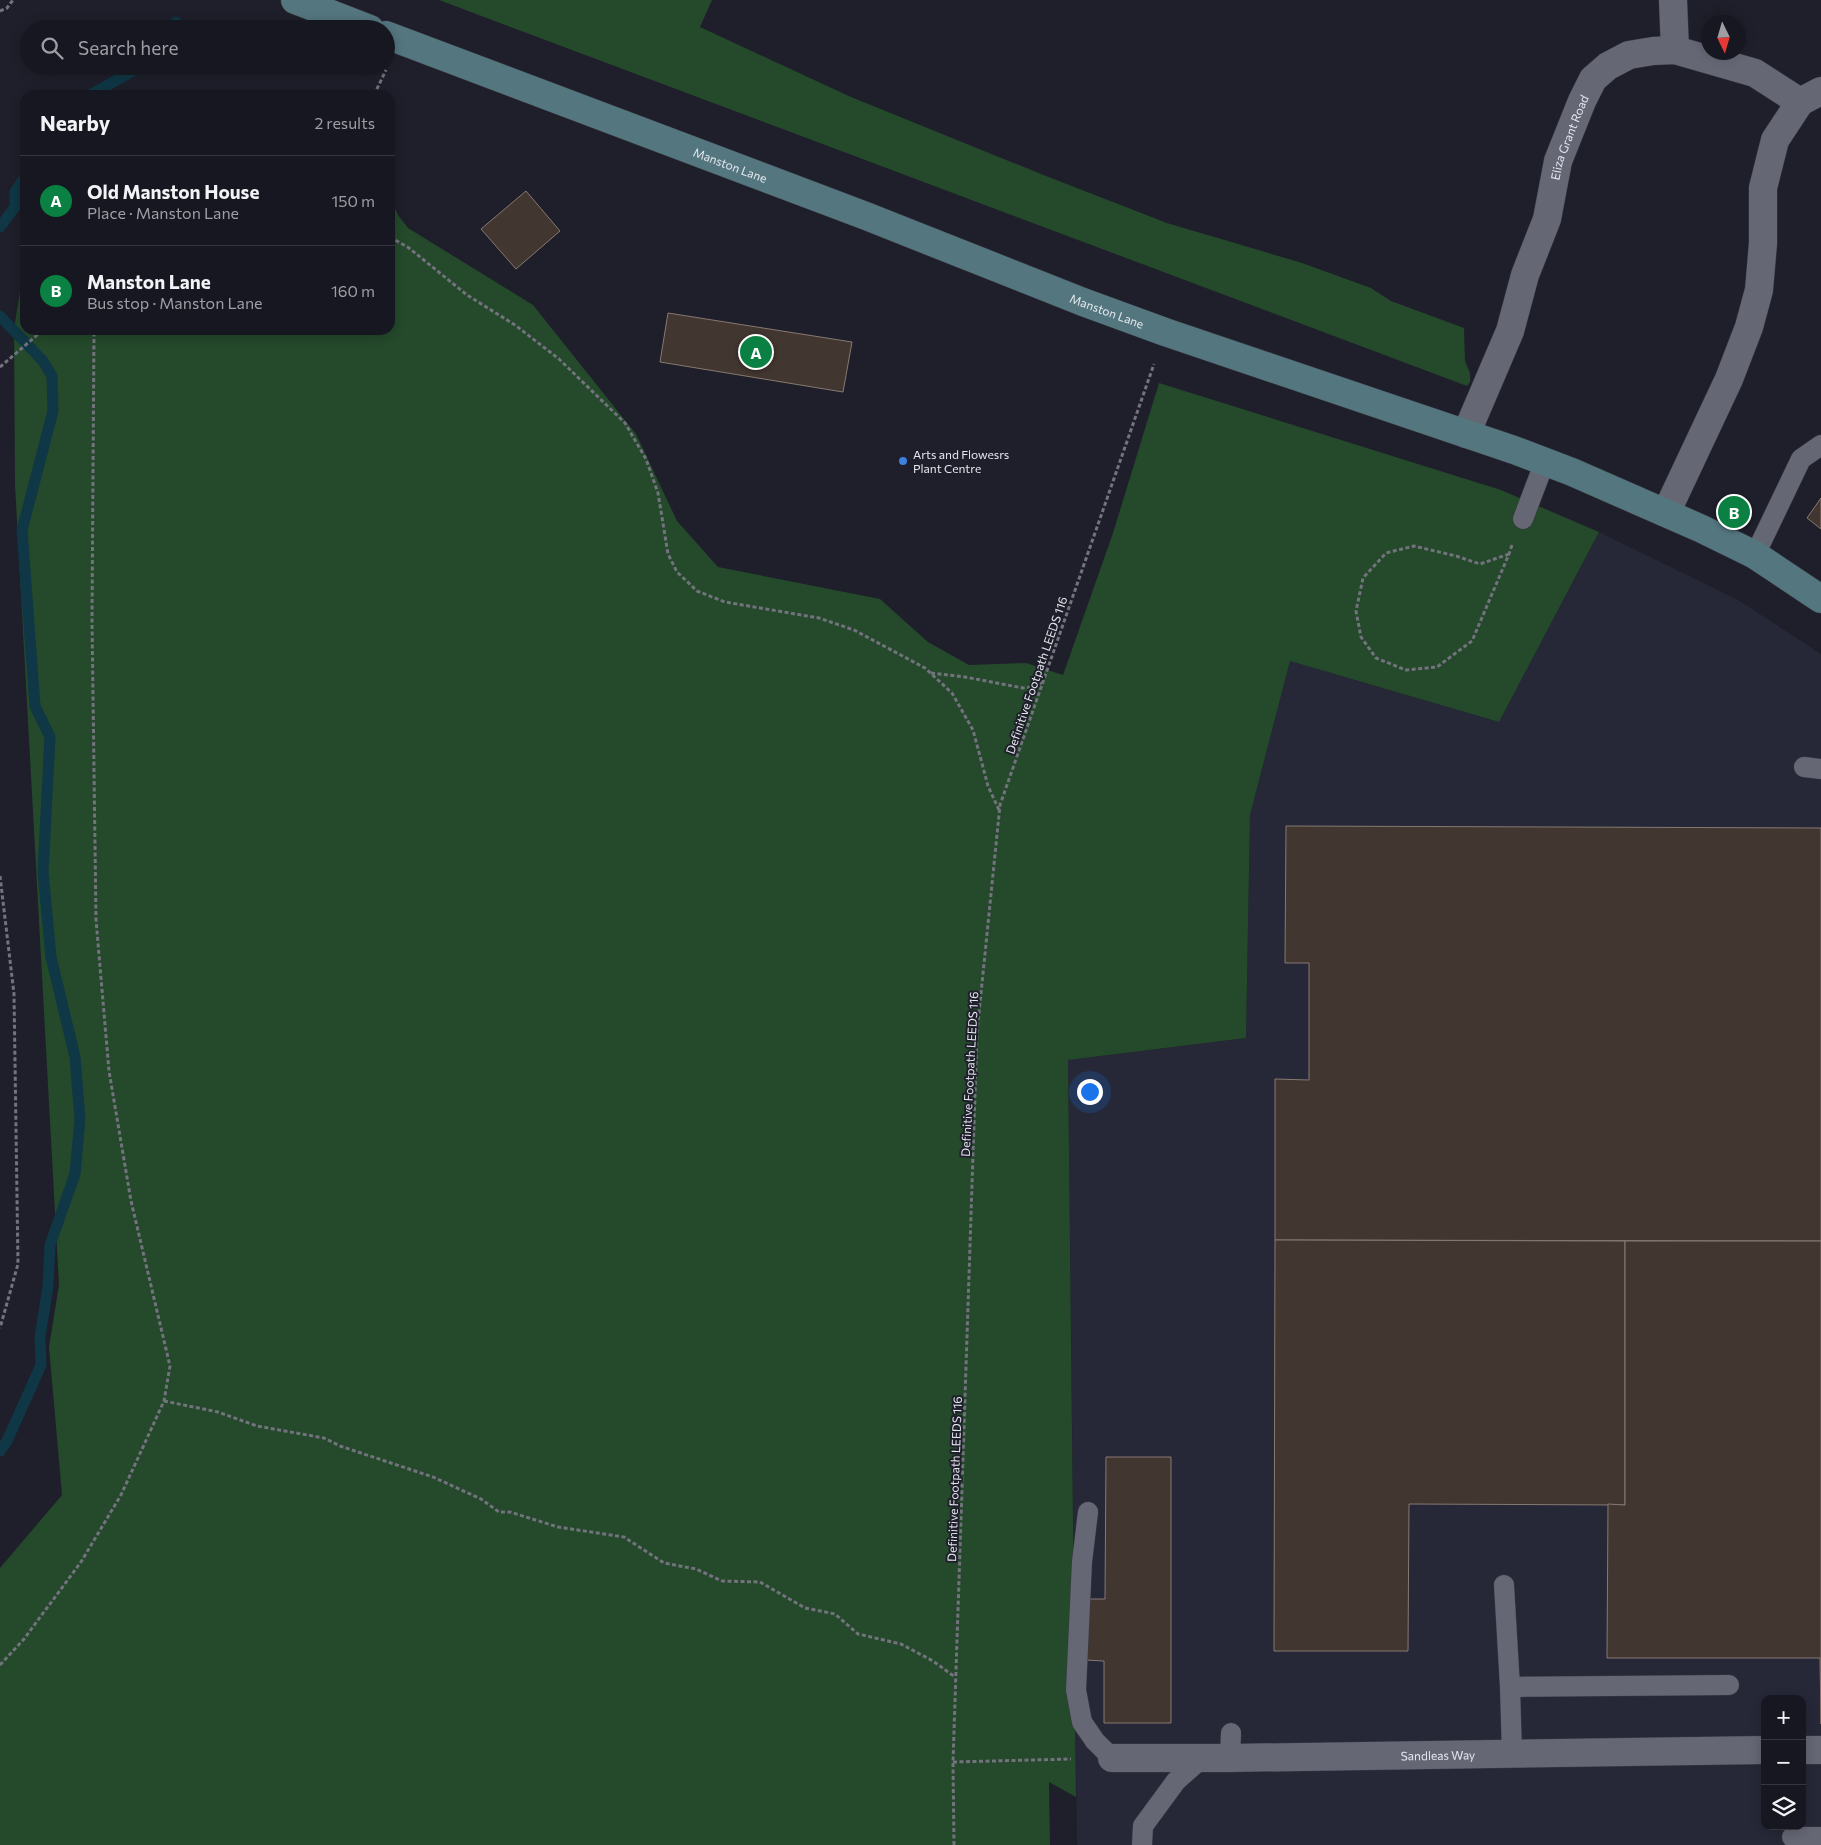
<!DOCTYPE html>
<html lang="en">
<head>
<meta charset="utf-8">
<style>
  :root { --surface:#161720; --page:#23242d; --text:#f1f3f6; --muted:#9e9fa5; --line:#35363e; --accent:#0b8043 }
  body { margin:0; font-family:Commissioner,sans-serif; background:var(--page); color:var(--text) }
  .controls { position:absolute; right:15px; bottom:15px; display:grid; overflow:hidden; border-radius:10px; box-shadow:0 2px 12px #0003 }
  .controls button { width:45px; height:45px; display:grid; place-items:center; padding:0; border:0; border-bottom:1px solid var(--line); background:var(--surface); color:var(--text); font:25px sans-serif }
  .compass { position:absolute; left:1701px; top:15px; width:45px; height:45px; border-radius:50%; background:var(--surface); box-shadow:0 2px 12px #0003; rotate:175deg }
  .you { position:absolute; left:1089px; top:1091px; width:18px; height:18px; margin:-12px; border:4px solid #fff; border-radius:50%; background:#1a73e8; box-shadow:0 0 0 8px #1a73e833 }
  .badge { display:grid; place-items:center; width:32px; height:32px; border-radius:50%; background:var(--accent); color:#fff; font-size:16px; font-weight:700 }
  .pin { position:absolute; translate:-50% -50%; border:2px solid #fff; box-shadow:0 1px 5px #0006 }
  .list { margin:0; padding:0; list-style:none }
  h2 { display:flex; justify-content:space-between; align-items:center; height:65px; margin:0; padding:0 20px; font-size:21px }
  h2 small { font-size:16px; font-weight:400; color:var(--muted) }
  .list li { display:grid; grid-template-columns:32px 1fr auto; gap:15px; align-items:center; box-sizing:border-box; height:90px; padding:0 20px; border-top:1px solid var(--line) }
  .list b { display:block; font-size:19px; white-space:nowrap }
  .list p { margin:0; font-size:16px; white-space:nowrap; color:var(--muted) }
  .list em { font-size:16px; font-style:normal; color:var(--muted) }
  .icon { flex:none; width:28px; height:28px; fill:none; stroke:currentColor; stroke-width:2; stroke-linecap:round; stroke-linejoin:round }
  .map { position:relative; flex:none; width:1821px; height:1845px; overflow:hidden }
  .search { position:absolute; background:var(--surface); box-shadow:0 2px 12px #0003; left:20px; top:20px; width:375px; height:55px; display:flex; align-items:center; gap:12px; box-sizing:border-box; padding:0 18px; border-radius:28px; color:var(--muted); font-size:19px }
  .panel { position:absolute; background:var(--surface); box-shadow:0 2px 12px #0003; left:20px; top:90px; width:375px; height:245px; border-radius:15px }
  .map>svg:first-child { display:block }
  .built { fill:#262838; fill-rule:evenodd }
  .green { fill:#24492b }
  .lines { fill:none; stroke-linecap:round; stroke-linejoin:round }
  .stream { stroke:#0f3745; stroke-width:11 }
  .building { fill:#423630; stroke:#877972 }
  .lane-casing { stroke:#393a43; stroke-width:21 }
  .street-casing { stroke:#393a43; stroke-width:29 }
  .secondary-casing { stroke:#393a43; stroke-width:29 }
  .path { stroke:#72737d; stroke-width:3; stroke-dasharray:4 2.5; stroke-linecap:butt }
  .lane { stroke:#656775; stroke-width:20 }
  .street { stroke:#656775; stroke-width:28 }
  .secondary { stroke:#54767f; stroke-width:28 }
  .shop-dot { fill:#3f7fe0; stroke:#1e1f2a; stroke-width:2 }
  .labels { text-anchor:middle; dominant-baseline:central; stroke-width:4; stroke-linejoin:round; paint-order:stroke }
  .street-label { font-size:12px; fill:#e5e7ee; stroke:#1e1f2a }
  .poi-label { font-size:12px; fill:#e5e7ee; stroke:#1e1f2a; text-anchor:start }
</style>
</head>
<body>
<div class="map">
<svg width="1821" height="1845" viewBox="0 0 1821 1845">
  <rect width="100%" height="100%" fill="#1e1f2a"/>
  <path class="built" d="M1599,532l139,68 83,54v1191h-744l-9,-785 178,-22 4,-223 40,-154 209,61zM1765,1699h37v127h-37z"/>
  <g class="green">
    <path d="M439,0h273l-12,27 151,70 195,79 121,47 135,40 69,25 20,13 73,27 1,33 5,12v9l-3,4z"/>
    <path d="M390,197l8,18 10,13 125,77 103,129 41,87 41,46 162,32 48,43 41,23 57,-2 37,12 50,-142 46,-150 342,107 98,42 -100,190 -209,-61 -40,154 -4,223 -178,22 8,737 -27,-15 1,63h-1050v-277l62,-73 -13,-148 10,-62 -44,-800 -1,-156 11,-69v70h365z"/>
  </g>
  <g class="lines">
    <g class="stream">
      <path d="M173,29l3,-7"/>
      <path d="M90,95l52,-29"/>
      <path d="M0,227l15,-20v-15l10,-15"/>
      <path d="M0,316l43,45 9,15 1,35 -31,119 13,176 15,31 -7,135 8,85 24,100 5,62 -5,55 -25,71 -2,41 -8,51 1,28 -34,76 -7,10"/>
    </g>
  </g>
  <g class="building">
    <path d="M526,191l34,40 -44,38 -35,-40z"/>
    <path d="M668,313l184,29 -9,50 -183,-30z"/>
    <path d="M1821,498v31l-14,-11z"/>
    <path d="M1286,826l535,2v413l-546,-1v-161l34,1v-117h-24z"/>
    <path d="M1275,1240l350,1v264l-216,-1 -1,147h-134z"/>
    <path d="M1625,1241h196v483l-1,-66h-213l1,-154 17,1z"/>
    <path d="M1106,1457h65v266h-67v-62l-18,-1v-61h19z"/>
  </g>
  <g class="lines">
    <defs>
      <g id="lane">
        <path d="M1523,519l22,-58"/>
        <path d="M1755,555l46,-96 20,-14"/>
        <path d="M1804,767l17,2"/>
        <path d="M1088,1512l-6,50 -6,128 6,32 13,19 17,17"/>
        <path d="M1504,1585l6,102 2,67"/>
        <path d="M1510,1687l219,-2"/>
        <path d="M1230,1758l1,-25"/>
        <path d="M1792,1837h29"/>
        <path d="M1142,1845l1,-19 33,-45 26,-23"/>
      </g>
      <g id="street">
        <path d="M1673,0l2,50"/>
        <path id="s1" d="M1466,434l44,-103 15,-56 22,-56 11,-58 24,-60 11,-22 15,-13 21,-11 24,-4 22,-1 80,23 45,29 21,-11"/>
        <path d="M1666,513l63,-134 20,-52 10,-37 4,-47v-55l12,-48 25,-38"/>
        <path d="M1802,1750h19"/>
        <path id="s2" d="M1112,1758h118l535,-8"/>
      </g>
      <g id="secondary">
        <path d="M295,0l75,29"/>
        <path id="s3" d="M386,35l480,181 217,86 82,30 349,118 58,22 130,57 53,26 66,44"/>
      </g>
    </defs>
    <use href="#lane" class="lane-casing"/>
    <use href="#street" class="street-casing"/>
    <use href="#secondary" class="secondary-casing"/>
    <g class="path">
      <path d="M0,11l7,-3 6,-8"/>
      <path d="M374,95l12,-25"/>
      <path d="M390,237l19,11 58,47 48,30 44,34 66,64 21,36 12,34 10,61 9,18 20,19 28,11 94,16 35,12 71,38 27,25 21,37 15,56 11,24"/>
      <path d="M0,367l43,-37"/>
      <path d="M1509,554l-29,10 -24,-8 -42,-10 -28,7 -23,25 -7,33 5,26 15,21 30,12 31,-3 35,-26 37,-87 3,-9"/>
      <path d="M931,673l34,4 58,11 9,-1 11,-5"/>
      <path d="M0,876l14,118 4,270 -18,64"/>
      <path d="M164,1401l54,11 39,14 67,12 16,8 93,31 48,22 18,13h11l48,15 66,10 40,26 32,6 26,12 38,1 45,26 30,6 23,20 43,10 32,17 22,16"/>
      <path d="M0,1665l24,-26 57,-77 40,-67 43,-94 6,-35 -39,-165 -22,-130 -13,-151 -4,-300 2,-290"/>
      <path d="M953,1762l118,-3"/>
      <path d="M954,1845l-1,-83 24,-729 23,-228 154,-441"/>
    </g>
    <use href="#lane" class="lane"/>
    <use href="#street" class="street"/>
    <use href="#secondary" class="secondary"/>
  </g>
  <circle class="shop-dot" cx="903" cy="461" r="5"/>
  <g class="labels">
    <g class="street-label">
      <text stroke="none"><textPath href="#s1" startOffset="315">Eliza Grant Road</textPath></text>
      <text stroke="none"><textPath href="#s3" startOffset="368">Manston Lane</textPath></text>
      <text stroke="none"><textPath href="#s3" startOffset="772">Manston Lane</textPath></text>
      <text transform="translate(1036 675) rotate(-71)">Definitive Footpath LEEDS 116</text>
      <text transform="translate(969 1074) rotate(-87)">Definitive Footpath LEEDS 116</text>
      <text transform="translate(954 1479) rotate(-88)">Definitive Footpath LEEDS 116</text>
      <text stroke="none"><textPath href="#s2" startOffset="326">Sandleas Way</textPath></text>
    </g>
    <g class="poi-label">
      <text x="913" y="454">Arts and Flowesrs<tspan x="913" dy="14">Plant Centre</tspan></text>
    </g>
  </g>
</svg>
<div class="controls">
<button>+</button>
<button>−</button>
<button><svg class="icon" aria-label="layers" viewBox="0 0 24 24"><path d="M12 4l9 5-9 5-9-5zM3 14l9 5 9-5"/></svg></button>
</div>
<svg class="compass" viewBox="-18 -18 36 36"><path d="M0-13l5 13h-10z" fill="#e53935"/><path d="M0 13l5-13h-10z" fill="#9e9fa5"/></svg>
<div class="you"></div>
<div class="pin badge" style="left:756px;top:352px">A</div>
<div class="pin badge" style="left:1734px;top:512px">B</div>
<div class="search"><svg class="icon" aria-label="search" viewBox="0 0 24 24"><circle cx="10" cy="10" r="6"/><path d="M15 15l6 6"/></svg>Search here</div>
<section class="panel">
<h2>Nearby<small>2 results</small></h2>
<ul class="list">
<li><span class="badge">A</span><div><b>Old Manston House</b><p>Place · Manston Lane</p></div><em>150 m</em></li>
<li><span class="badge">B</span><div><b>Manston Lane</b><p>Bus stop · Manston Lane</p></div><em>160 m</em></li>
</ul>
</section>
</div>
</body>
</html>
